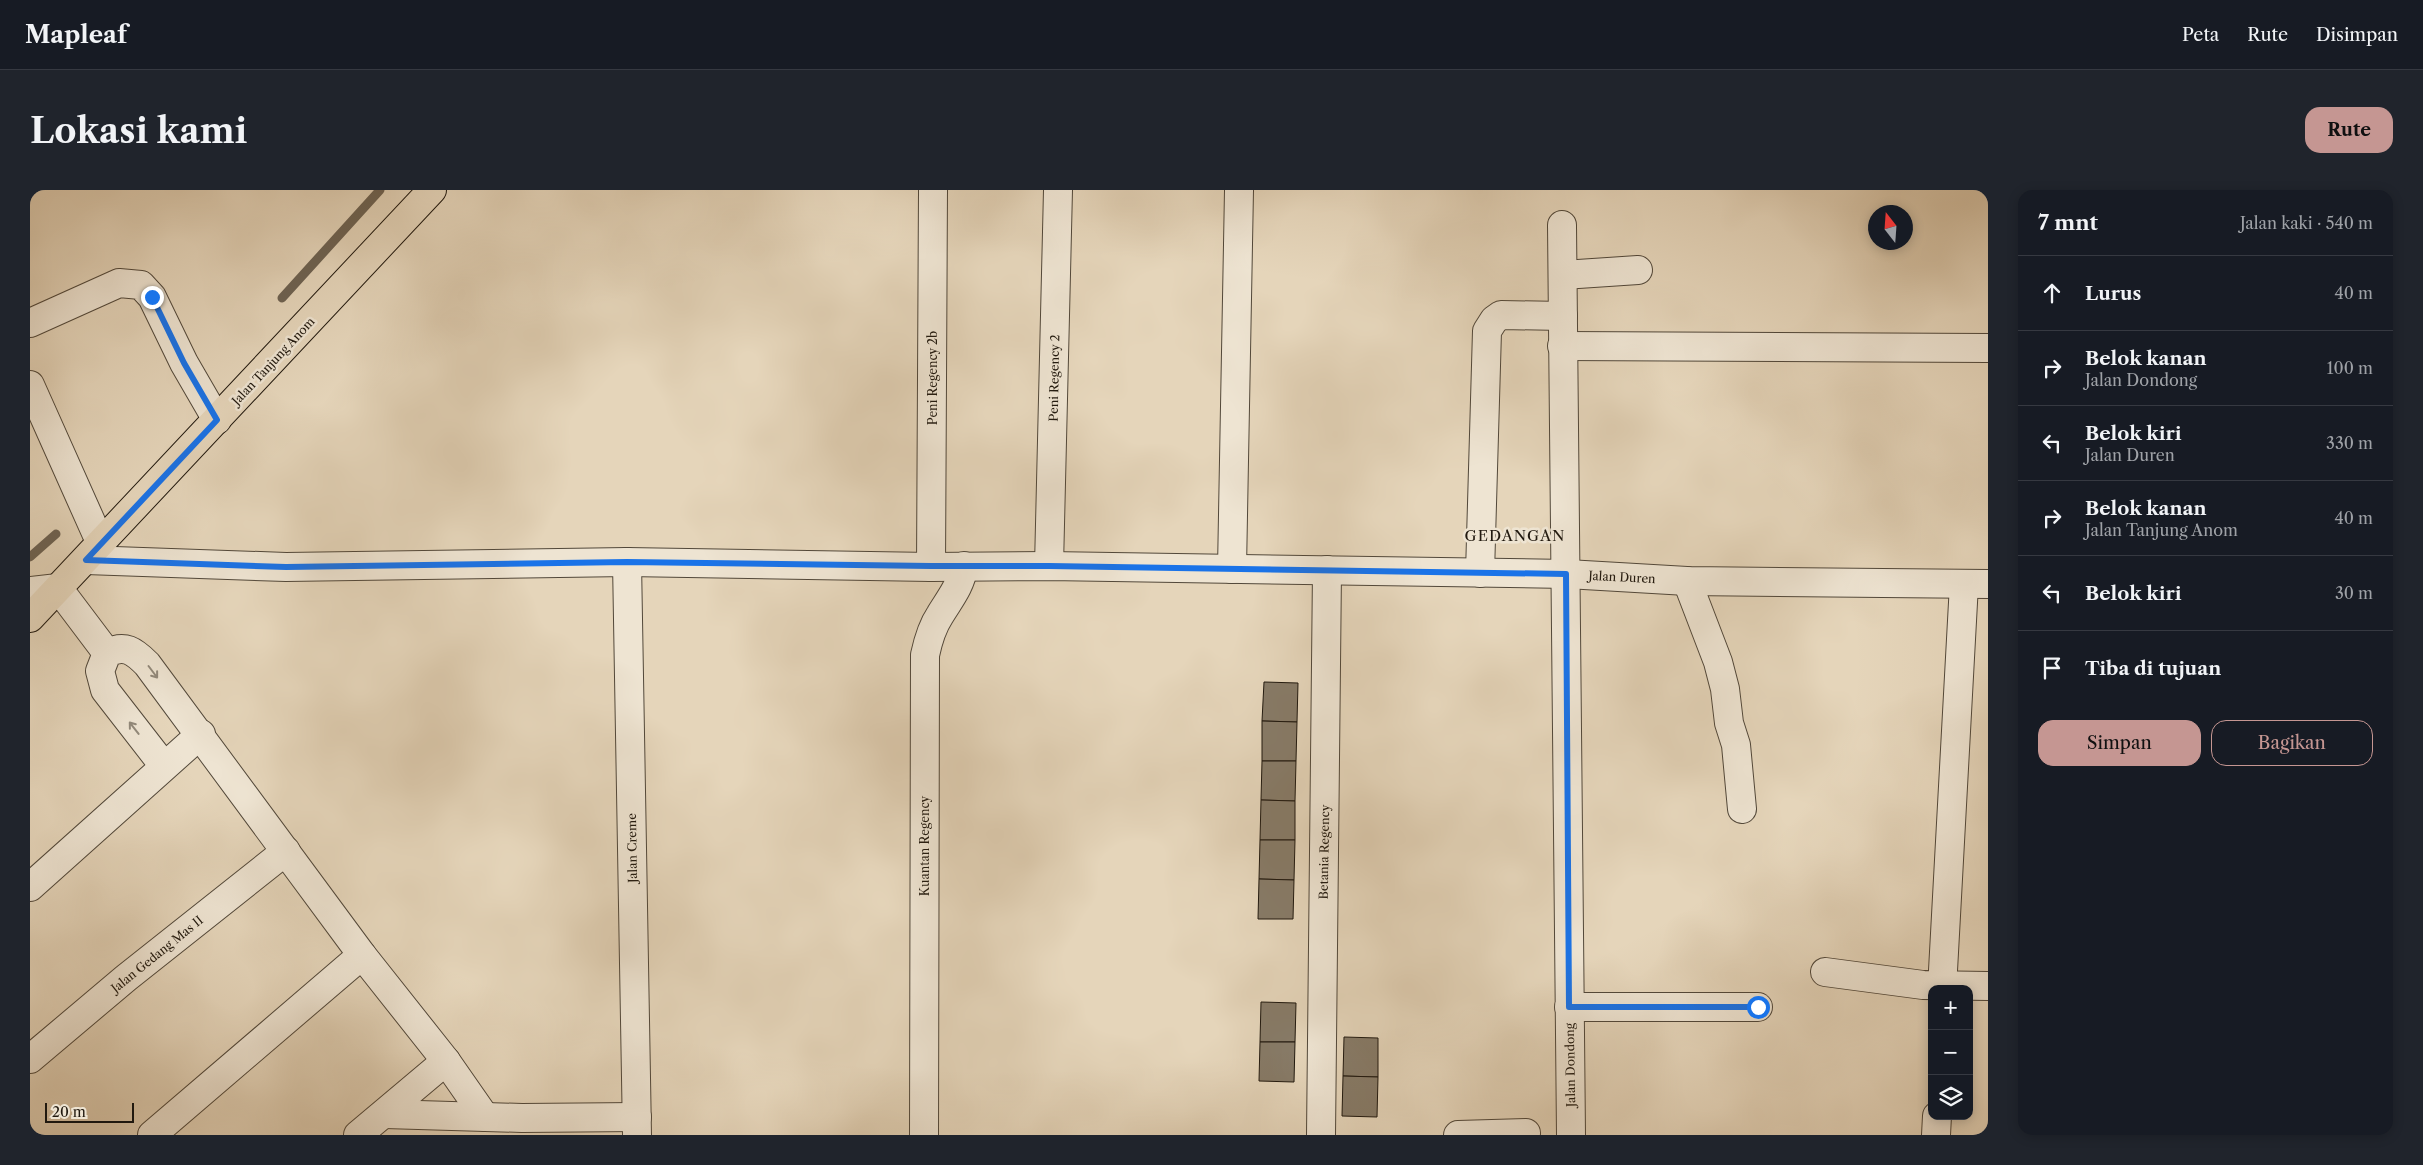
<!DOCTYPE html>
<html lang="id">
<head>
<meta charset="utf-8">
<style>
  :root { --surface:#171b24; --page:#20242c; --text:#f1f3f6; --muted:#9ea1a6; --line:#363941; --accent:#c59692 }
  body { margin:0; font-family:"Libre Caslon Text",serif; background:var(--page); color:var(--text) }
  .controls { position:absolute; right:15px; bottom:15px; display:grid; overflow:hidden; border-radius:10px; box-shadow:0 2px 12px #0003 }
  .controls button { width:45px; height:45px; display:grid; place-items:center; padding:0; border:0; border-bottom:1px solid var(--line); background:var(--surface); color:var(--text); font:25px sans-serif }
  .compass { position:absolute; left:1838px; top:15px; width:45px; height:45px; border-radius:50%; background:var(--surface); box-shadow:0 2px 12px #0003; rotate:343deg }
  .scale { position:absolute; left:15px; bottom:12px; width:89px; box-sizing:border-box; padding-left:5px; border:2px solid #21190f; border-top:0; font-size:14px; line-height:18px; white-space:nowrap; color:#21190f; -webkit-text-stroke:4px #eee4d2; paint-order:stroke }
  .stop { position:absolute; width:15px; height:15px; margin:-11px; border:4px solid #1a73e8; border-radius:50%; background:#fff }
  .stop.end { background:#1a73e8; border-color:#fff; box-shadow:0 1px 5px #0008 }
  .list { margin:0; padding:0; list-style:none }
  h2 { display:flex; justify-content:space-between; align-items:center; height:65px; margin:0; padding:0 20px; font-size:21px }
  h2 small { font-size:16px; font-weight:400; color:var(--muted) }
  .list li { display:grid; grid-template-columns:32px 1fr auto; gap:15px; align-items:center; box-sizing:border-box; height:75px; padding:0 20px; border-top:1px solid var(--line) }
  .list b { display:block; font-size:19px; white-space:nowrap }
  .list p { margin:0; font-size:16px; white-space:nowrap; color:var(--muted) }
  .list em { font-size:16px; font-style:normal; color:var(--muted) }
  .actions { display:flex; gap:10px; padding:15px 20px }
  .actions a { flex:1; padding:11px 0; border:1px solid var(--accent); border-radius:15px; text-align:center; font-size:18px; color:var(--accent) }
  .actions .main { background:var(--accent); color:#111 }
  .icon { flex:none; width:28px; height:28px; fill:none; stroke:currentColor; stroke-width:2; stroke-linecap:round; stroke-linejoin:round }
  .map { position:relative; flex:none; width:1958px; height:945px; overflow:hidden; border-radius:15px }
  header { display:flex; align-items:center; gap:30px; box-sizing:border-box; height:70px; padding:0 25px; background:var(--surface); border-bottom:1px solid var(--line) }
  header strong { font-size:24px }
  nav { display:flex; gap:28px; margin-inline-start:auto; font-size:18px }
  .intro { display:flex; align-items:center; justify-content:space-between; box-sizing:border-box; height:120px; padding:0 30px }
  h1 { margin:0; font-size:35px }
  .button { padding:12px 22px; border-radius:15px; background:var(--accent); color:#111; font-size:18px; font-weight:700 }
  main { display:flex; gap:30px; padding:0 30px }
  aside { flex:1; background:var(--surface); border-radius:15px; box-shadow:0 2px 12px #0003 }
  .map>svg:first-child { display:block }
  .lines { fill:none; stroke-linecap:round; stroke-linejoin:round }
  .stream { stroke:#6e6353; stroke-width:9 }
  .building { fill:#877b68; stroke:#21190f }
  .minor-casing { stroke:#52483a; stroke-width:30 }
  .major-casing { stroke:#21190f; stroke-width:30 }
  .minor { stroke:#eee4d2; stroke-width:28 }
  .major { stroke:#e5d5ba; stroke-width:28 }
  .oneway { stroke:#92897a }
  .route { stroke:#1a73e8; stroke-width:6 }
  .labels { text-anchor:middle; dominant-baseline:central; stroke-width:5; stroke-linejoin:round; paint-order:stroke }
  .street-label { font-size:12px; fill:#21190f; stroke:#eee4d2 }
  .quarter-label { font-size:15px; letter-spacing:1px; fill:#21190f; stroke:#eee4d2 }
</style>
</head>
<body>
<header>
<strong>Mapleaf</strong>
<nav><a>Peta</a><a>Rute</a><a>Disimpan</a></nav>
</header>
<div class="intro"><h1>Lokasi kami</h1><a class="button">Rute</a></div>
<main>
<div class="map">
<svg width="1958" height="945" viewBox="0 0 1958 945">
  <rect width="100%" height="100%" fill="#e5d5ba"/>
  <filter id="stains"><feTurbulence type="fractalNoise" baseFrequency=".004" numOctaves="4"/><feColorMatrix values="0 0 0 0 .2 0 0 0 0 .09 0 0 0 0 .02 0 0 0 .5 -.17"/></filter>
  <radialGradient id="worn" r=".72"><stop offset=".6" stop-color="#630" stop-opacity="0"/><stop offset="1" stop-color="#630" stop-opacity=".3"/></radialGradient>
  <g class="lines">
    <g class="stream">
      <path d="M252,108l98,-108"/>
      <path d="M0,367l26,-23"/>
    </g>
  </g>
  <g class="building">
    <path d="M1234,492l34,1 -1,39 -35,-1z"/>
    <path d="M1232,531l35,1 -1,39h-34z"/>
    <path d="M1232,571h34l-1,40 -34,-1z"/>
    <path d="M1231,610l34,1v39h-35z"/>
    <path d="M1230,650h35l-1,40 -35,-1z"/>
    <path d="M1229,689l35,1 -1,39h-35z"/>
    <path d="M1231,812l35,1 -1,39h-35z"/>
    <path d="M1314,847l34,1v39l-35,-1z"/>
    <path d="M1230,852h35l-1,40 -35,-1z"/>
    <path d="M1313,886l35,1 -1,40 -35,-1z"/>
  </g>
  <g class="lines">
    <defs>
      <g id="minor">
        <path d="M1532,35l9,910"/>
        <path d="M1533,85l75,-5"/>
        <path d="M0,133l89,-40 22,2 11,12 32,66 33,57"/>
        <path d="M1532,156l426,2"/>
        <path d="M0,195l71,159"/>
        <path d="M56,370l200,7 341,-5 304,5 118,-1 518,8 120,7 301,3"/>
        <path d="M597,372l10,573"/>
        <path d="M1019,376l9,-376"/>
        <path d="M901,377l2,-377"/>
        <path d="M1202,379l7,-379"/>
        <path d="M1450,383l7,-242 7,-11 7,-5 62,1"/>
        <path d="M1657,391l31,81 7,27 4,34 7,22 6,64"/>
        <path d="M0,401l28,-3 49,65"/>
        <path d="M134,576l-59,-76 -5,-19 7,-18c18,-9 27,-2 40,11l215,291 84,106 39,56"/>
        <path d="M0,697l171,-153"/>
        <path d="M1795,782l98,13 65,1"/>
        <path d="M1912,799l22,-405"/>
        <path d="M1539,817h189"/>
        <path d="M0,869l96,-81 160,-127"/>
        <path d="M355,924l137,4 115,-1"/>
        <path d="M122,945l210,-180"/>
        <path d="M328,945l88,-74"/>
        <path d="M894,945l1,-480c3,-14 7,-28 15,-40 11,-18 20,-28 24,-49"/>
        <path d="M1291,945l6,-565"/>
        <path d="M1428,945l68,-2"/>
        <path d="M1906,945l1,-19"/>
      </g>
      <path id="major" d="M0,428l402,-428"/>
    </defs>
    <use href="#minor" class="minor-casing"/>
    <use href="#major" class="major-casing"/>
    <use href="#minor" class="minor"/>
    <use href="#major" class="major"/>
  </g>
  <defs><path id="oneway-shaft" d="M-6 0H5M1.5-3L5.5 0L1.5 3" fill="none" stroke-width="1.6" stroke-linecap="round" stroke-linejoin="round" transform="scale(1.25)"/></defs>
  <g class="oneway">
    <use href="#oneway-shaft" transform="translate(123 482) rotate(53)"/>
    <use href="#oneway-shaft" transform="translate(104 538) rotate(-128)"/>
  </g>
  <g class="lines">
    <path class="route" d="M122,107l32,66 33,57 -131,140 200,7 341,-5 304,4h118l517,8 3,433h189"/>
  </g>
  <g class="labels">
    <g class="street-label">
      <text transform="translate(243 171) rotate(-47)">Jalan Tanjung Anom</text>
      <text transform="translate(902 188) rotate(-90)">Peni Regency 2b</text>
      <text transform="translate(1024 188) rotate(-89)">Peni Regency 2</text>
      <text transform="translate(1592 387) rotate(3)">Jalan Duren</text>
      <text transform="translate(894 656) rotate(-90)">Kuantan Regency</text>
      <text transform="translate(602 658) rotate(-91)">Jalan Creme</text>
      <text transform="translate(1294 662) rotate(-89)">Betania Regency</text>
      <text transform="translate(127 764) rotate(-39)">Jalan Gedang Mas II</text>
      <text transform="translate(1540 875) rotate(-91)">Jalan Dondong</text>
    </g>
    <g class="quarter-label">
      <text x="1485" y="345">GEDANGAN</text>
    </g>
  </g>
  <rect width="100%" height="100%" filter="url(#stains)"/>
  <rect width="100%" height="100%" fill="url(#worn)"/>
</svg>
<div class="controls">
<button>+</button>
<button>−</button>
<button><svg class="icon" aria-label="layers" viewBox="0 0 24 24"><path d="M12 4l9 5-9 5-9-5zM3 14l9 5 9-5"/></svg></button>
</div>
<svg class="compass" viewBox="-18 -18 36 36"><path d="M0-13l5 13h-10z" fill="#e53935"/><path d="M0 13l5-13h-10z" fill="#9ea1a6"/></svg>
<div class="scale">20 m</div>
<div class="stop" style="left:1728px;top:817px"></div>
<div class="stop end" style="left:122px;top:107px"></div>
</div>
<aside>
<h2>7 mnt<small>Jalan kaki · 540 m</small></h2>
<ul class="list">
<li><svg class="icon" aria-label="ahead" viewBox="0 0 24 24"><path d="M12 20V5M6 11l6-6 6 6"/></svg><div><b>Lurus</b></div><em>40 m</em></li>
<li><svg class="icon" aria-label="right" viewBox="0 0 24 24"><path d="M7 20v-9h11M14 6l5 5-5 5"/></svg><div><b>Belok kanan</b><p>Jalan Dondong</p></div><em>100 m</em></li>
<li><svg class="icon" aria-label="left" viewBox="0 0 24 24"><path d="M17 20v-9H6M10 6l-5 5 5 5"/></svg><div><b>Belok kiri</b><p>Jalan Duren</p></div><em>330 m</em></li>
<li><svg class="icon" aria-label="right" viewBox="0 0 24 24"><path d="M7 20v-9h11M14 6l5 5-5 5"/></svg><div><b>Belok kanan</b><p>Jalan Tanjung Anom</p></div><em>40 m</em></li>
<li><svg class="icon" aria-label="left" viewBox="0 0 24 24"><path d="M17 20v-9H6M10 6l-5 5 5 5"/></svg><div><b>Belok kiri</b></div><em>30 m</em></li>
<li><svg class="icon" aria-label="arrive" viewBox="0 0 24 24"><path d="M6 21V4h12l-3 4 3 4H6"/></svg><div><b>Tiba di tujuan</b></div></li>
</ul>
<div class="actions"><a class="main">Simpan</a><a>Bagikan</a></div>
</aside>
</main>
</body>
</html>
